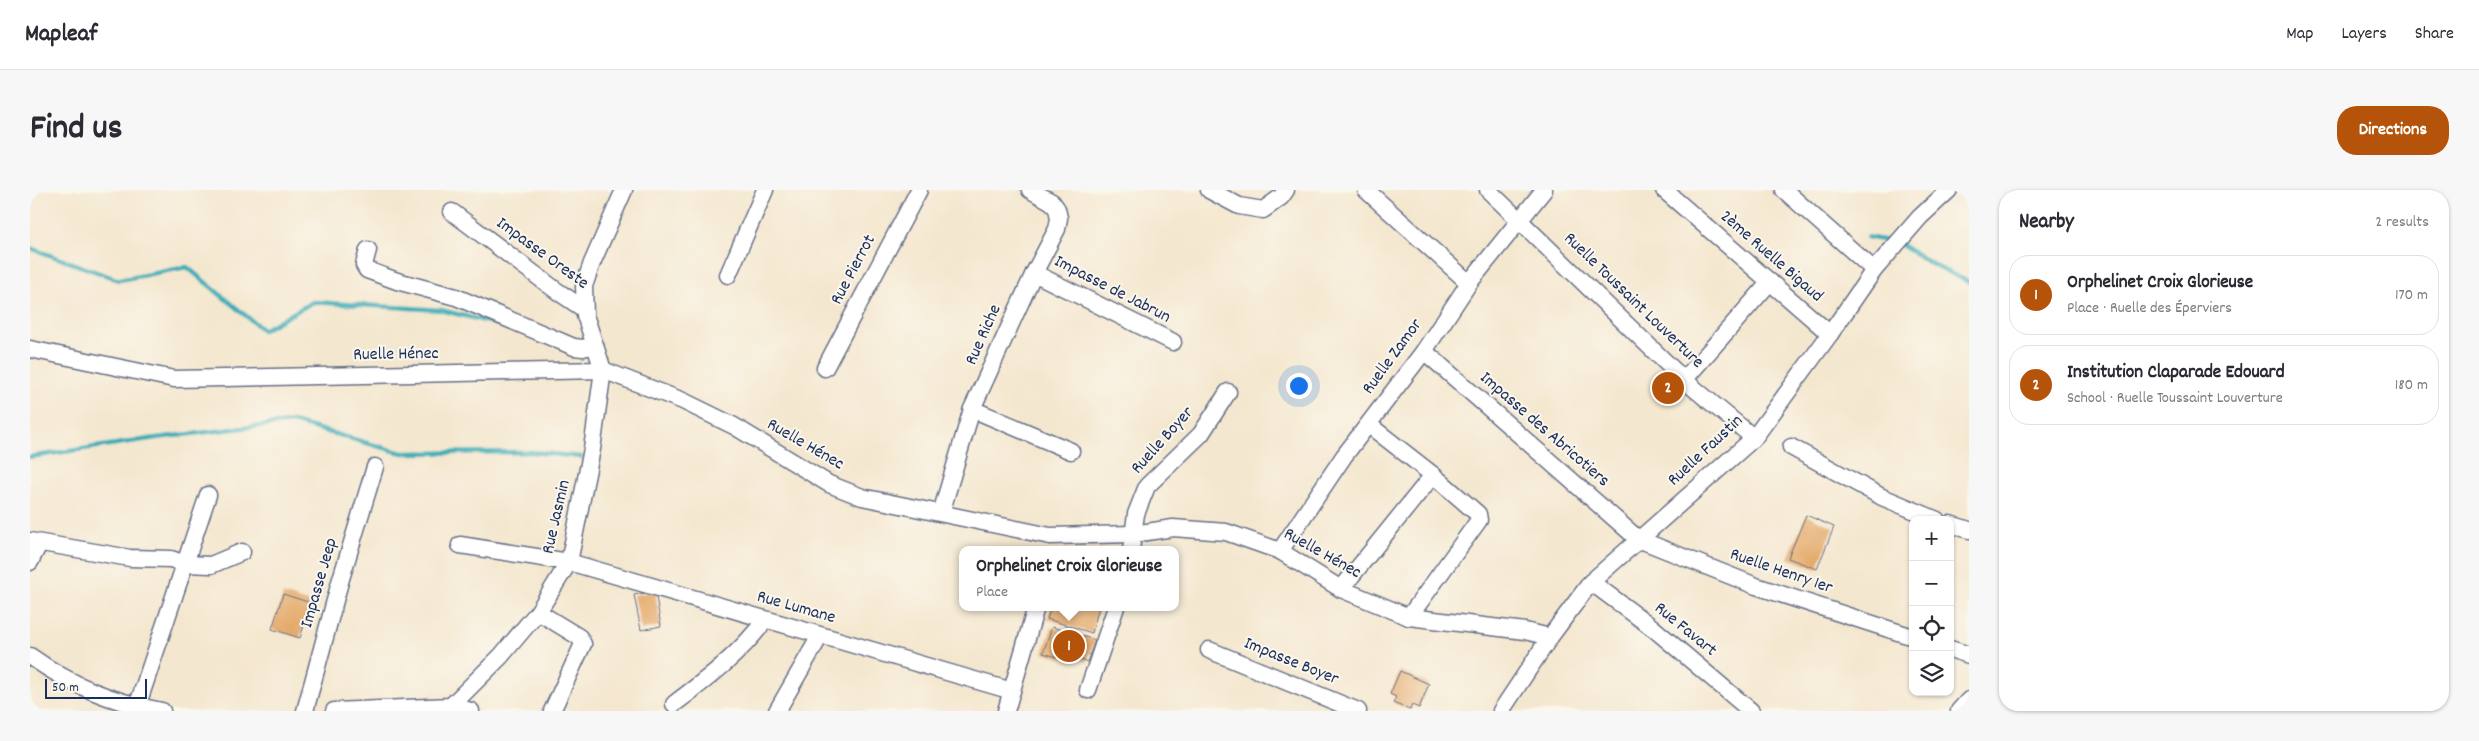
<!DOCTYPE html>
<html lang="en">
<head>
<meta charset="utf-8">
<style>
  :root { --surface:#fff; --page:#f7f7f7; --text:#2b2b33; --muted:#7c7c81; --line:#e1e1e2; --accent:#b45309 }
  body { margin:0; font-family:Dekko,sans-serif; background:var(--page); color:var(--text) }
  .controls { position:absolute; right:15px; bottom:15px; display:grid; overflow:hidden; border-radius:10px; box-shadow:0 1px 4px #0004 }
  .controls button { width:45px; height:45px; display:grid; place-items:center; padding:0; border:0; border-bottom:1px solid var(--line); background:var(--surface); color:var(--text); font:25px sans-serif }
  .scale { position:absolute; left:15px; bottom:12px; width:102px; box-sizing:border-box; padding-left:5px; border:2px solid #1b2f5e; border-top:0; font-size:14px; line-height:18px; white-space:nowrap; color:#1b2f5e; -webkit-text-stroke:4px #fbf7ec; paint-order:stroke }
  .you { position:absolute; left:1268px; top:195px; width:18px; height:18px; margin:-12px; border:4px solid #fff; border-radius:50%; background:#1a73e8; box-shadow:0 0 0 8px #1a73e833 }
  .badge { display:grid; place-items:center; width:32px; height:32px; border-radius:50%; background:var(--accent); color:#fff; font-size:16px; font-weight:700 }
  .pin { position:absolute; translate:-50% -50%; border:2px solid #fff; box-shadow:0 1px 5px #0006 }
  .popup { position:absolute; left:929px; top:356px; width:220px; height:65px; box-sizing:border-box; display:grid; place-content:center; border-radius:10px; background:var(--surface); filter:drop-shadow(0 1px 4px #0005); font-size:16px; white-space:nowrap; color:var(--muted) }
  .popup b { font-size:19px; color:var(--text) }
  .popup::after { content:''; position:absolute; left:50%; top:100%; margin-left:-10px; border:10px solid transparent; border-top-color:var(--surface) }
  .list { margin:0; padding:0; list-style:none }
  h2 { display:flex; justify-content:space-between; align-items:center; height:65px; margin:0; padding:0 20px; font-size:21px }
  h2 small { font-size:16px; font-weight:400; color:var(--muted) }
  .list li { display:grid; grid-template-columns:32px 1fr auto; gap:15px; align-items:center; box-sizing:border-box; height:80px; margin:0 10px 10px; padding:0 10px; border:1px solid var(--line); border-radius:20px }
  .list b { display:block; font-size:19px; white-space:nowrap }
  .list p { margin:0; font-size:16px; white-space:nowrap; color:var(--muted) }
  .list em { font-size:16px; font-style:normal; color:var(--muted) }
  .icon { flex:none; width:28px; height:28px; fill:none; stroke:currentColor; stroke-width:2; stroke-linecap:round; stroke-linejoin:round }
  .map { position:relative; flex:none; width:1939px; height:521px; overflow:hidden; border-radius:20px }
  header { display:flex; align-items:center; gap:30px; box-sizing:border-box; height:70px; padding:0 25px; background:var(--surface); border-bottom:1px solid var(--line) }
  header strong { font-size:24px }
  nav { display:flex; gap:28px; margin-inline-start:auto; font-size:18px }
  .intro { display:flex; align-items:center; justify-content:space-between; box-sizing:border-box; height:120px; padding:0 30px }
  h1 { margin:0; font-size:35px }
  .button { padding:12px 22px; border-radius:20px; background:var(--accent); color:#fff; font-size:18px; font-weight:700 }
  main { display:flex; gap:30px; padding:0 30px }
  aside { flex:1; background:var(--surface); border-radius:20px; box-shadow:0 1px 4px #0004 }
  .map>svg:first-child { display:block }
  .lines { fill:none; stroke-linecap:round; stroke-linejoin:round }
  .stream { stroke:#3dadb8; stroke-width:4.5 }
  .building { fill:#e4a867 }
  .minor-casing { stroke:#676f86; stroke-width:19 }
  .minor { stroke:#fff; stroke-width:16 }
  .labels { text-anchor:middle; dominant-baseline:central; stroke-width:4; stroke-linejoin:round; paint-order:stroke }
  .street-label { font-size:18px; fill:#1b2f5e; stroke:#fbf7ec }
</style>
</head>
<body>
<header>
<strong>Mapleaf</strong>
<nav><a>Map</a><a>Layers</a><a>Share</a></nav>
</header>
<div class="intro"><h1>Find us</h1><a class="button">Directions</a></div>
<main>
<div class="map">
<svg width="1939" height="521" viewBox="0 0 1939 521">
  <rect width="100%" height="100%" fill="#fbf7ec"/>
  <filter id="ink" filterUnits="userSpaceOnUse"><feTurbulence type="fractalNoise" baseFrequency=".02" numOctaves="2"/><feDisplacementMap in="SourceGraphic" scale="10" xChannelSelector="R" yChannelSelector="G"/><feConvolveMatrix kernelMatrix="1 2 1 2 8 2 1 2 1" color-interpolation-filters="sRGB"/></filter>
  <filter id="wash" filterUnits="userSpaceOnUse"><feTurbulence type="fractalNoise" baseFrequency=".0096" numOctaves="4" result="noise"/><feDisplacementMap in="SourceGraphic" scale="20" xChannelSelector="R" yChannelSelector="G"/><feGaussianBlur stdDeviation="1.12" result="paint"/><feColorMatrix in="noise" values="0 0 0 0 0 0 0 0 0 0 0 0 0 0 0 0 0 1.4 0 .05"/><feComposite in="paint" operator="in"/></filter>
  <g filter="url(#wash)">
    <rect width="100%" height="100%" fill="#f4e7cf"/>
    <g class="lines">
      <g class="stream">
        <path d="M1837,47l25,5"/>
        <path d="M1870,54l35,22 34,16"/>
        <path d="M0,58l89,32 68,-13 76,63 50,-28 128,8 68,17"/>
        <path d="M0,267l126,-19 137,-16 109,31 130,-1 49,5"/>
      </g>
    </g>
    <g id="blocks">
      <g class="building">
        <path d="M1776,325l28,12 -17,42 -29,-11z"/>
        <path d="M625,401l6,35 -20,4 -7,-35z"/>
        <path d="M253,404l28,9 -11,35 -28,-9z"/>
        <path d="M1021,417h48l-7,26 -45,-14z"/>
        <path d="M1022,437l43,13 -8,22 -14,-4 -2,3 -28,-8z"/>
        <path d="M1370,481l29,13 -10,24 -7,-3 -2,5 -17,-7 3,-6 -6,-3z"/>
      </g>
    </g>
  </g>
  <g filter="url(#ink)">
    <use href="#blocks" fill-opacity="0" stroke="#676f86" stroke-width="1"/>
    <g class="lines">
      <defs>
        <g id="minor">
          <path d="M1179,0l30,16 24,4 18,-13 5,-7"/>
          <path d="M1336,0l103,93"/>
          <path d="M1458,0l196,190 70,58"/>
          <path d="M1634,0l166,144"/>
          <path d="M1754,0l90,80"/>
          <path d="M422,22l105,79 27,18"/>
          <path d="M338,60l-4,15 3,5 30,11 59,16 118,50 9,1 12,-3"/>
          <path d="M1004,83l139,69"/>
          <path d="M698,85l37,-85"/>
          <path d="M0,159l144,30 429,-9 80,31 51,25 95,58 33,13 188,39 84,-2 39,-6 53,4 54,19 61,38 68,28 116,14 25,6"/>
          <path d="M1394,161l214,188 118,47 157,51"/>
          <path d="M795,178l94,-178"/>
          <path d="M1654,190l86,-98"/>
          <path d="M942,219l99,42"/>
          <path d="M1761,257l91,50 55,23"/>
          <path d="M911,323l31,-104 62,-136 23,-44 2,-11 -2,-9 -5,-7 -22,-12"/>
          <path d="M1920,334l19,6"/>
          <path d="M0,351l100,17 41,1 14,5 26,1 31,-13"/>
          <path d="M430,355l109,17 443,129"/>
          <path d="M1101,360l5,-36 11,-28 54,-52 27,-42"/>
          <path d="M1250,361l64,-95 80,-105 45,-68 75,-93"/>
          <path d="M0,372l9,-18"/>
          <path d="M1561,392l62,46 98,83"/>
          <path d="M1311,399l92,-114 -64,-50"/>
          <path d="M508,422l41,25 4,7 -31,67"/>
          <path d="M1379,427l70,-97 -1,-6 -45,-39"/>
          <path d="M1920,459l19,6"/>
          <path d="M1179,460l149,61"/>
          <path d="M0,466c42,30 82,46 132,55"/>
          <path d="M1058,500l28,-83"/>
          <path d="M644,514c34,-26 65,-49 91,-84"/>
          <path d="M421,516l20,5"/>
          <path d="M107,517l71,-212"/>
          <path d="M275,521l35,-129 35,-115"/>
          <path d="M304,521l117,-5 50,-50 37,-44 31,-50 23,-113 11,-79 -18,-55 -1,-29 8,-23 32,-73"/>
          <path d="M747,521l43,-75"/>
          <path d="M976,521l30,-104"/>
          <path d="M1471,521l49,-74 41,-55 163,-144 76,-104 44,-64 46,-53 29,-27"/>
          <path d="M1929,521l10,-11"/>
        </g>
      </defs>
      <use href="#minor" class="minor-casing"/>
      <use href="#minor" class="minor"/>
    </g>
  </g>
  <g class="labels">
    <g class="street-label">
      <text transform="translate(512 64) rotate(36)">Impasse Oreste</text>
      <text transform="translate(1741 67) rotate(41)">2ème Ruelle Bigaud</text>
      <text transform="translate(824 80) rotate(-62)">Rue Pierrot</text>
      <text transform="translate(1082 100) rotate(27)">Impasse de Jabrun</text>
      <text transform="translate(1603 111) rotate(44)">Ruelle Toussaint Louverture</text>
      <text transform="translate(954 145) rotate(-66)">Rue Riche</text>
      <text transform="translate(366 165) rotate(-1)">Ruelle Hénec</text>
      <text transform="translate(1363 167) rotate(-54)">Ruelle Zamor</text>
      <text transform="translate(1514 240) rotate(41)">Impasse des Abricotiers</text>
      <text transform="translate(1133 251) rotate(-48)">Ruelle Boyer</text>
      <text transform="translate(775 255) rotate(30)">Ruelle Hénec</text>
      <text transform="translate(1676 261) rotate(-43)">Ruelle Faustin</text>
      <text transform="translate(527 327) rotate(-77)">Rue Jasmin</text>
      <text transform="translate(1292 364) rotate(29)">Ruelle Hénec</text>
      <text transform="translate(1751 382) rotate(19)">Ruelle Henry 1er</text>
      <text transform="translate(290 393) rotate(-74)">Impasse Jeep</text>
      <text transform="translate(766 418) rotate(16)">Rue Lumane</text>
      <text transform="translate(1655 440) rotate(39)">Rue Favart</text>
      <text transform="translate(1261 472) rotate(22)">Impasse Boyer</text>
    </g>
  </g>
</svg>
<div class="controls">
<button>+</button>
<button>−</button>
<button><svg class="icon" aria-label="locate" viewBox="0 0 24 24"><circle cx="12" cy="12" r="6"/><path d="M12 2v4M12 18v4M2 12h4M18 12h4"/></svg></button>
<button><svg class="icon" aria-label="layers" viewBox="0 0 24 24"><path d="M12 4l9 5-9 5-9-5zM3 14l9 5 9-5"/></svg></button>
</div>
<div class="scale">50 m</div>
<div class="you"></div>
<div class="pin badge" style="left:1039px;top:456px">1</div>
<div class="popup"><b>Orphelinet Croix Glorieuse</b>Place</div>
<div class="pin badge" style="left:1638px;top:198px">2</div>
</div>
<aside>
<h2>Nearby<small>2 results</small></h2>
<ul class="list">
<li><span class="badge">1</span><div><b>Orphelinet Croix Glorieuse</b><p>Place · Ruelle des Éperviers</p></div><em>170 m</em></li>
<li><span class="badge">2</span><div><b>Institution Claparade Edouard</b><p>School · Ruelle Toussaint Louverture</p></div><em>180 m</em></li>
</ul>
</aside>
</main>
</body>
</html>
